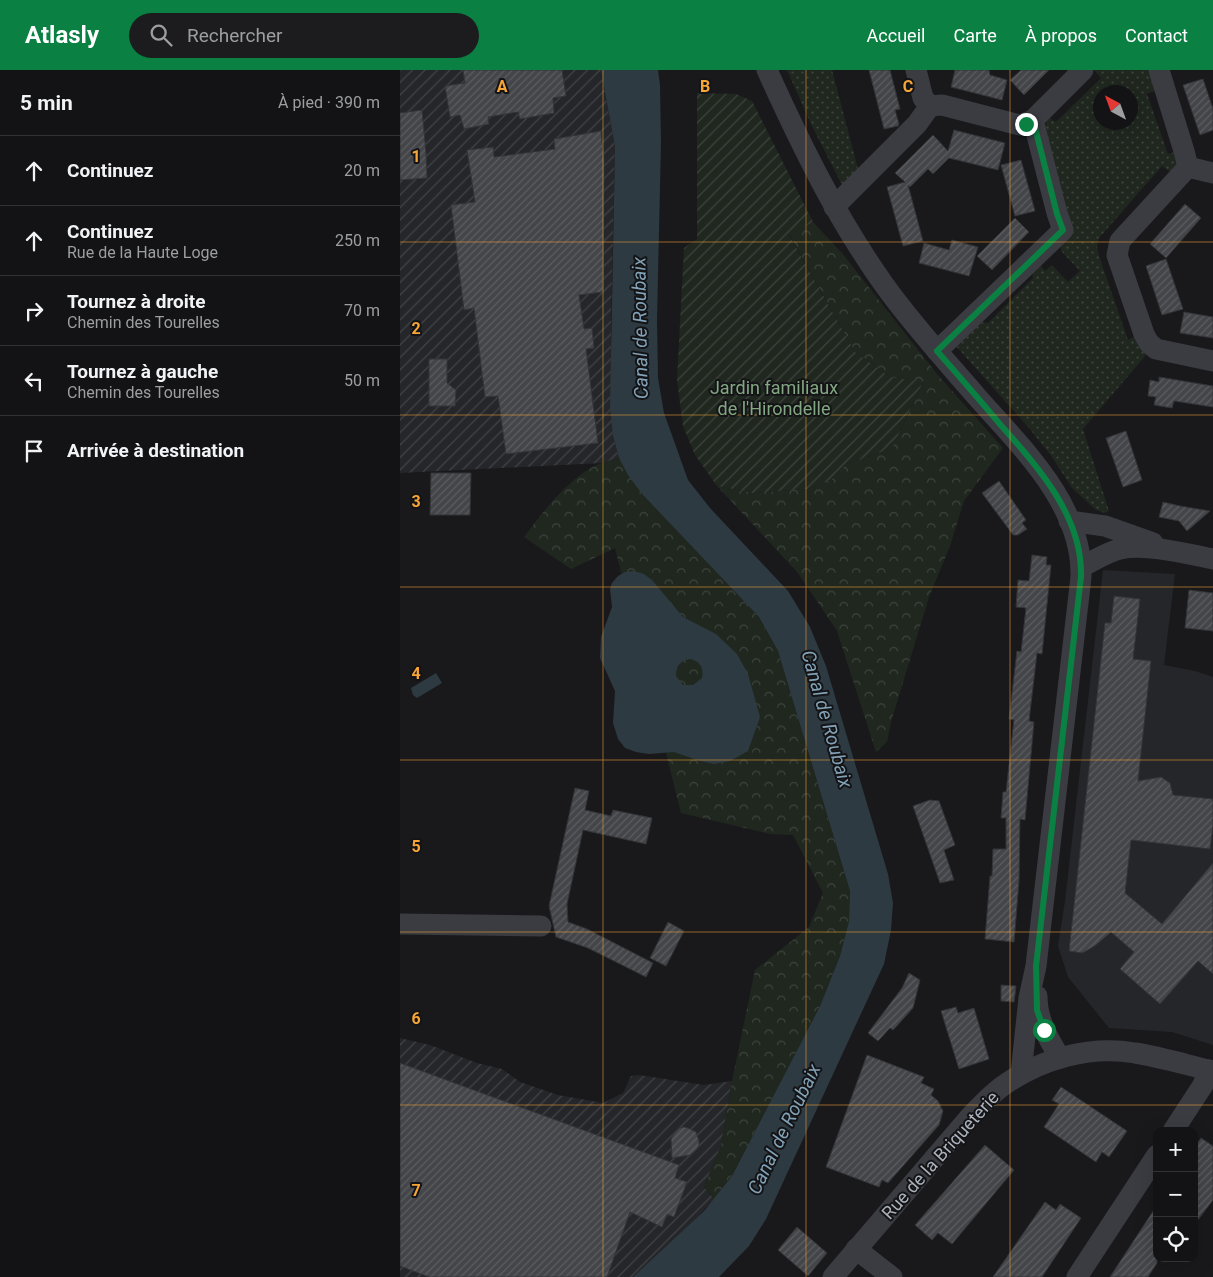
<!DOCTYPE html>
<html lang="fr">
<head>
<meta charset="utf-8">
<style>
  :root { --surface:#131315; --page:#1c1c1e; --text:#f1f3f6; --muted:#9d9ea0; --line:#323234; --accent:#0b8043 }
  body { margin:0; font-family:Roboto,sans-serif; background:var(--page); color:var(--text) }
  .controls { position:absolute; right:15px; bottom:15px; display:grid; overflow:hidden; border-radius:10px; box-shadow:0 5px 20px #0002 }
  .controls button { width:45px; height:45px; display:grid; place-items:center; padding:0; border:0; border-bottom:1px solid var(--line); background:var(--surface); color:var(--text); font:25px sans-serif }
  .compass { position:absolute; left:693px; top:15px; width:45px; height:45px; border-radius:50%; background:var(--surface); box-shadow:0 5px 20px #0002; rotate:319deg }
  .stop { position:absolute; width:15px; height:15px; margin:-11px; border:4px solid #0b8043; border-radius:50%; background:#fff }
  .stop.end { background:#0b8043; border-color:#fff; box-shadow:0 1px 5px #0008 }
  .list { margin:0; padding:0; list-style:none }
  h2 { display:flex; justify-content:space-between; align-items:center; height:65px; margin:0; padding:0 20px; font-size:21px }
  h2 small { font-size:16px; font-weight:400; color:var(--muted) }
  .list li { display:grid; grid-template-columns:32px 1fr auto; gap:15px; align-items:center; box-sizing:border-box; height:70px; padding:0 20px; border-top:1px solid var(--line) }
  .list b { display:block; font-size:19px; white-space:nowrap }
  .list p { margin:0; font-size:16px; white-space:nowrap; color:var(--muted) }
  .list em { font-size:16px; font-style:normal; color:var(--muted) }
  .icon { flex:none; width:28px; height:28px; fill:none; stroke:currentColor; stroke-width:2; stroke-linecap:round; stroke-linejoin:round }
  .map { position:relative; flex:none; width:813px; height:1207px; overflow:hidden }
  header { display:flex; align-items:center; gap:30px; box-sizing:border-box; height:70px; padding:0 25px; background:var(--accent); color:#fff }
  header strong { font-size:24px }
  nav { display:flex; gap:28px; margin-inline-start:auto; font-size:18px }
  .search { width:350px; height:45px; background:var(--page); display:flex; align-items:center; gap:12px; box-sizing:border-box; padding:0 18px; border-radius:28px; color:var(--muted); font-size:19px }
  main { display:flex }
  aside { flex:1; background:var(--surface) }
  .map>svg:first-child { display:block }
  .built { fill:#252629 }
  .industrial { fill:url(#industrial-furrows) }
  .forest { fill:url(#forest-crowns) }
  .park { fill:url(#park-dots); fill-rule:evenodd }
  .garden { fill:url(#garden-furrows) }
  .water { fill:#2e3a41; fill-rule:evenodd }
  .building { fill:url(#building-hatch); stroke:#333438 }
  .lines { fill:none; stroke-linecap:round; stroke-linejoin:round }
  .minor { stroke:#3a3c41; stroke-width:21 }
  .route { stroke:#0b8043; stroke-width:6 }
  .grid { fill:none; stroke:#f7a536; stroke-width:1; stroke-opacity:0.55 }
  .labels { text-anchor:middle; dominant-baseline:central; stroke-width:4; stroke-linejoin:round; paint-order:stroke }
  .park-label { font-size:18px; fill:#83a782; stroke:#141417 }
  .street-label { font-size:18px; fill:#abb2bc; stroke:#141417 }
  .water-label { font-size:19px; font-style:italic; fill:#82a3b7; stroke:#141417 }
  .grid-label { font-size:16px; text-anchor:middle; font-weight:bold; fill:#f7a536; stroke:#141417; stroke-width:4; stroke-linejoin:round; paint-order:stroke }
</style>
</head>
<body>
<header>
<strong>Atlasly</strong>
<div class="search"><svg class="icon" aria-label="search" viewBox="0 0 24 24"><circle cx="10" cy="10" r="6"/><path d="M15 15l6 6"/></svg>Rechercher</div>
<nav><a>Accueil</a><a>Carte</a><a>À propos</a><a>Contact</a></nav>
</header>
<main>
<aside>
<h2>5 min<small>À pied · 390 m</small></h2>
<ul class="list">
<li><svg class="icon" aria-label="ahead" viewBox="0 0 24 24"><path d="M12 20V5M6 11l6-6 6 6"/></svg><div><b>Continuez</b></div><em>20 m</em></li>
<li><svg class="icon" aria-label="ahead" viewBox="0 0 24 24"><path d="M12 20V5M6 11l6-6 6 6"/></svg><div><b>Continuez</b><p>Rue de la Haute Loge</p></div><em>250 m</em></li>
<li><svg class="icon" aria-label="right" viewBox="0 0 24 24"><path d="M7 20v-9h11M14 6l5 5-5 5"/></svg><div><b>Tournez à droite</b><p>Chemin des Tourelles</p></div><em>70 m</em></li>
<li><svg class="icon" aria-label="left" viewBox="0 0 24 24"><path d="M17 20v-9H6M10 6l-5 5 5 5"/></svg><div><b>Tournez à gauche</b><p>Chemin des Tourelles</p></div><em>50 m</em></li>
<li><svg class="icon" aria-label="arrive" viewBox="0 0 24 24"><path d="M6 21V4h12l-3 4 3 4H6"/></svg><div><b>Arrivée à destination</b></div></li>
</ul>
</aside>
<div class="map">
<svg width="813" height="1207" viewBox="0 0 813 1207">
  <defs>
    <pattern id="industrial-furrows" width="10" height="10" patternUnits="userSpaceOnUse" patternTransform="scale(1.25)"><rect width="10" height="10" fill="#252629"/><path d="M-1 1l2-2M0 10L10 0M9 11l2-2" fill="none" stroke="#424346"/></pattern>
    <pattern id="forest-crowns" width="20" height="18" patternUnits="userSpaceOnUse" patternTransform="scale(1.25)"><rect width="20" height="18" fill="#1f271f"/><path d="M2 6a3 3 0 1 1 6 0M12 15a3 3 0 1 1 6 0" fill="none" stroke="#3d443e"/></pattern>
    <pattern id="park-dots" width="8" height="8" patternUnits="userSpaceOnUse" patternTransform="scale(1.25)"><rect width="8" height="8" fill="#1f271f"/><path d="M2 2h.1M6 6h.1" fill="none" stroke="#3d443e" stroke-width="1.8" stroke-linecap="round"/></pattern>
    <pattern id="garden-furrows" width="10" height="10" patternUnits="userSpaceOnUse" patternTransform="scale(1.25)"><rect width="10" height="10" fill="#1f271f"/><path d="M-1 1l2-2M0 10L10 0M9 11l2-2" fill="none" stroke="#3d443e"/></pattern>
    <pattern id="building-hatch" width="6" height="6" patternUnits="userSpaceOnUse" patternTransform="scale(1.25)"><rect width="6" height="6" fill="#434549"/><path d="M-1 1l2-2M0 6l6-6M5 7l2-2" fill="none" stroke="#5b5d61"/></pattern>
  </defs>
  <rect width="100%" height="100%" fill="#19191c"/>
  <path class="built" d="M703,500l72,4 -11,91 31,6 18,6v368l-41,-13 -63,-4 -41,-51 -10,-31 7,-45z"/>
  <g class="industrial">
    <path d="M0,0h201l14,77 -4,177 2,112 6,22 -17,5 -202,10z"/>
    <path d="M0,968l30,7 47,18 25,6 18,13 38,13 45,8 20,-10 8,-17 8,-1 65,10 28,-4 -11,65 -17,41 10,12 -27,29 -54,49h-233z"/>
  </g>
  <g class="forest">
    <path d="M413,152l29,31 95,121 66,74 -39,53 -14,45 -21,51 -38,125 -4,20 -11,10 -39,-121 -39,-58 -81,-87 36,7 55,-4 23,-9 16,-16 45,-16 31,-65 -33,-6 -35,-25 -66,-118z"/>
    <path d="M219,388l23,36 117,123 19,34 72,240 -1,30 -9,35 -20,50 -88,170 -18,23 -10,-12 17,-41 11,-65 23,-111 54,-43 14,-34 -30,-58 -23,-1 -89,-21 -66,-265 -44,21 -47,-32c18,-24 37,-49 62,-66 10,-7 21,-10 33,-13z"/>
  </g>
  <g class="park">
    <path d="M387,0h45l26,99 -16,16 -31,-61z"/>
    <path d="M694,0h58l6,19 -11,5 21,60 11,-3 1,10 -7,13 -11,-8 -63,72 -2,9 2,9 29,84 11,-6 7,21 -63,74 26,82 -4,2 -9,-3 -24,-22 -20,-31 -23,-29 -73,-82 23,-24 9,1 45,-45 -1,-8 7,-7 6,8 7,-6 16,17 12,-11 -18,-19 -2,-6 -16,-115 3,-12 2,-2 6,5 3,-2 43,-42zM700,22h30v30h-30z"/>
  </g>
  <path class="garden" d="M297,23l39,1 16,7 61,121 -24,13 66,117 35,25 33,5 -31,66 -45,16 -16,16 -23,9 -55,4 -36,-7 -22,-31 -12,-29 -6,-46 7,-132 13,-9z"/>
  <g class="water">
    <path d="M201,0h57l2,15 1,57 -4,178 1,58 6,35 24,67 22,28 78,83 22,36 16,39 62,208 5,29 -2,27 -7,34 -118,255 -17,27 -30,31h-86l71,-66 28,-35 88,-170 20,-50 9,-35 1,-30 -72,-240 -19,-34 -117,-123 -14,-19 -9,-17 -6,-22 -3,-28 5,-261z"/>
    <path d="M234,501l10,3 8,6 31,37 33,17 21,20 11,20 12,43 -12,34 -18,10 -16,3 -14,-3 -26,-9 -25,2 -13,-2 -11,-4 -7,-9 -5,-16 2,-32 -15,-33 1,-21 11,-30 -2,-18 2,-6 6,-7 7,-4zM290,589c10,2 14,9 12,19l-9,7h-10l-7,-9c0,-10 4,-15 14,-17z"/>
    <path d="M36,603l6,10 -25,15 -4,-3 -2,-7z"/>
  </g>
  <g class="building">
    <path d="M63,0h99l4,26 -13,2 1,15 -34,6 -2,-7 -30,5 1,7 -25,5 -4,-14 -10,2 -5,-31 20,-3z"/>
    <path d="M469,0h21l10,39 -5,1 4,14 -1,2 -14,3z"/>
    <path d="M555,0h34l1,5 17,5 -5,20 -51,-13z"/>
    <path d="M621,0h28l-25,25 -14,-15z"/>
    <path d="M803,9l10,30v21l-13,5 -17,-50z"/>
    <path d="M22,40l4,43 1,25 -27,2v-67z"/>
    <path d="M554,60l51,13 -7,27 -49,-12 -16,16 -5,-5 -18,18 -2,-2 15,56 -20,5 -16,-59 18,-5 -10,-9 38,-38 15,16z"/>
    <path d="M201,61l3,30 -1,131 -24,3 5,34 8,-1 2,20 -8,1 12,94 -92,11 -8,-58 -13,1 -11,-89 -10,2 -13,-105 24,-3 -8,-52 26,-3 1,10 61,-8 -1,-10z"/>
    <path d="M621,90l14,51 -20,5 -14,-51z"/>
    <path d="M785,134l16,14 -35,40 -16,-14z"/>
    <path d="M615,148l14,14 -37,38 -15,-14z"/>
    <path d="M552,170l26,7 -9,29 -50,-13 5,-20 25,7z"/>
    <path d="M766,189l17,50 -21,6 -16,-49z"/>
    <path d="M784,242l29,5v21l-33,-5z"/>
    <path d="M29,289h18v24l9,7 -1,16h-26z"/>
    <path d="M759,307l54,9v21l-39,-6 -2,7 -18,-3 2,-8 -8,-1 2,-16 9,2z"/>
    <path d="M726,361l16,49 -19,7 -17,-49z"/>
    <path d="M31,403h40l-1,42h-40z"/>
    <path d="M599,411l27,39 -4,3 5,6 -9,6h-5l-31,-42z"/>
    <path d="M763,432l17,4 30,5 -23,20 -8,-10 -20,-4z"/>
    <path d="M632,485l15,2 -1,8h5l-9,89 -5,-1 -8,68 5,1 -9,98 -5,-1 -1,62 -5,61 -29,-3 5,-63h2l1,-27h13v-31h-5l2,-26h3l8,-72 -5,-1 8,-68 4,1 5,-44 -10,-1 2,-27 11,1z"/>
    <path d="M789,520l24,3v38l-28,-3z"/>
    <path d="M714,526l26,3 -7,60 18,2 -13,120 23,-4 9,6 3,12 40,4v26l-3,24 -79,-9 -6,53 37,31 51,-61v111l-15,-13 -38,43 -40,-35 14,-17 -23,-20 -15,13 -10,6 -4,2 -13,-2 36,-328h6z"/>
    <path d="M175,718l14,3 -4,19 26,6 2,-6 39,8 -6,26 -63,-14 -16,74 1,18 19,7 66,34 -7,14 -58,-29 -32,-11 -7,-31z"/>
    <path d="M530,730l9,1 16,44 -11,5 10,30 -14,3 -27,-77z"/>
    <path d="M268,852l16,9 -18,35 -16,-8z"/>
    <path d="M509,903l11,7 -7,28 -18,20 -2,2 -3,-2 -12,13 -10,-8 34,-45z"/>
    <path d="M601,915l15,1 -2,16 -13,-1z"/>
    <path d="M556,937l2,6 16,-5 15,51 -30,10 -18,-58z"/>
    <path d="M467,985l57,22 -3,6 13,6 -3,6 7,6 5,10 -4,14 -51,58 -6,-3 -3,7 -53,-20z"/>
    <path d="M0,993l279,102 -4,13 12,4 -13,35 -7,-3 -5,13 -32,-15 -23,65h-178l-29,-11z"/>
    <path d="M661,1017l66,44 -18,26 -7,-5 -6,10 -52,-35 15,-23 -7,-4z"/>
    <path d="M284,1057l4,1 8,4 3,9v4l-2,4 -7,6 -18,3 -1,-19 2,-4 6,-7z"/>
    <path d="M801,1068l12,8v54l-19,25v-77z"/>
    <path d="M585,1075l29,25 -62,74 -14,-11 -6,7 -17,-15z"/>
    <path d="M645,1132l11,8 4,-6 21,14 -39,59h-49z"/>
    <path d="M757,1135v58l-9,14h-38z"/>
    <path d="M397,1157l30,26 -19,23 -30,-26z"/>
  </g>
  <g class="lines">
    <g class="minor">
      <path d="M367,0c34,75 70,149 118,216 28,39 61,75 92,111 44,50 106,108 104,180l-45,389 -7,32 -8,76"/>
      <path d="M759,0l25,81 4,16"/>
      <path d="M530,36l12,-1 78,20 13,-5 50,-50"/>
      <path d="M813,103l-25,-6 -68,74 -3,14 27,79 5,9 7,6 57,12"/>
      <path d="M434,137l83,-83 13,-18 -7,-8 -7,-28"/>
      <path d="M537,281l126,-121 -6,-17 -24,-93"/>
      <path d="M669,451l36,5 48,17"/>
      <path d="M681,497c13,-6 26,-15 39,-18 25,-6 68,5 93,10"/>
      <path d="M0,854l141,2"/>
      <path d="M637,926c0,24 11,42 23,62"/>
      <path d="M773,1061l30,-46 6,-15"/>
      <path d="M456,1179l36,28"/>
      <path d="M433,1207l135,-158c11,-12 22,-24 36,-34 37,-26 86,-40 131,-32 26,4 52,12 78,18"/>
      <path d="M677,1207l80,-122"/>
    </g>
  </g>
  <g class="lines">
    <path class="route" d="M626,54l7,-4 24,94 6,16 -126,121c21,24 42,48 62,72 38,43 84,93 82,154l-45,389 1,44 7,20"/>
  </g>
  <path class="grid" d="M203,0v1207M406,0v1207M610,0v1207M0,172h813M0,345h813M0,517h813M0,690h813M0,862h813M0,1035h813"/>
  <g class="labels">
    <g class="park-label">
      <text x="374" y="317">Jardin familiaux<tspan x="374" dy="21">de l'Hirondelle</tspan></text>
    </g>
    <g class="street-label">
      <text transform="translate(540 1085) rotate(-48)">Rue de la Briqueterie</text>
    </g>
    <g class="water-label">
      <text transform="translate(240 258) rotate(-91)">Canal de Roubaix</text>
      <text transform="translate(427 649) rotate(74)">Canal de Roubaix</text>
      <text transform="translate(384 1059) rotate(-64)">Canal de Roubaix</text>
    </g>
  </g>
  <g class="grid-label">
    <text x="102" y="22">A</text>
    <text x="305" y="22">B</text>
    <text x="508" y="22">C</text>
    <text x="16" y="92">1</text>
    <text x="16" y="264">2</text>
    <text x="16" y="437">3</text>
    <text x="16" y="609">4</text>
    <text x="16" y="782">5</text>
    <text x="16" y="954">6</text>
    <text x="16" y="1126">7</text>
  </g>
</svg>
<div class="controls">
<button>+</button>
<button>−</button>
<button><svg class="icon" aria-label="locate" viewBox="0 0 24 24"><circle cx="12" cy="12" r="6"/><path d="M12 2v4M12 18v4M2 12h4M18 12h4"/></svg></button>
</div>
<svg class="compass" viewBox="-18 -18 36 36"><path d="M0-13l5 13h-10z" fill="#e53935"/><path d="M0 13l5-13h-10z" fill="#9d9ea0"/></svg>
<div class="stop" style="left:644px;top:960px"></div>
<div class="stop end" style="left:626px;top:54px"></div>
</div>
</main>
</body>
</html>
